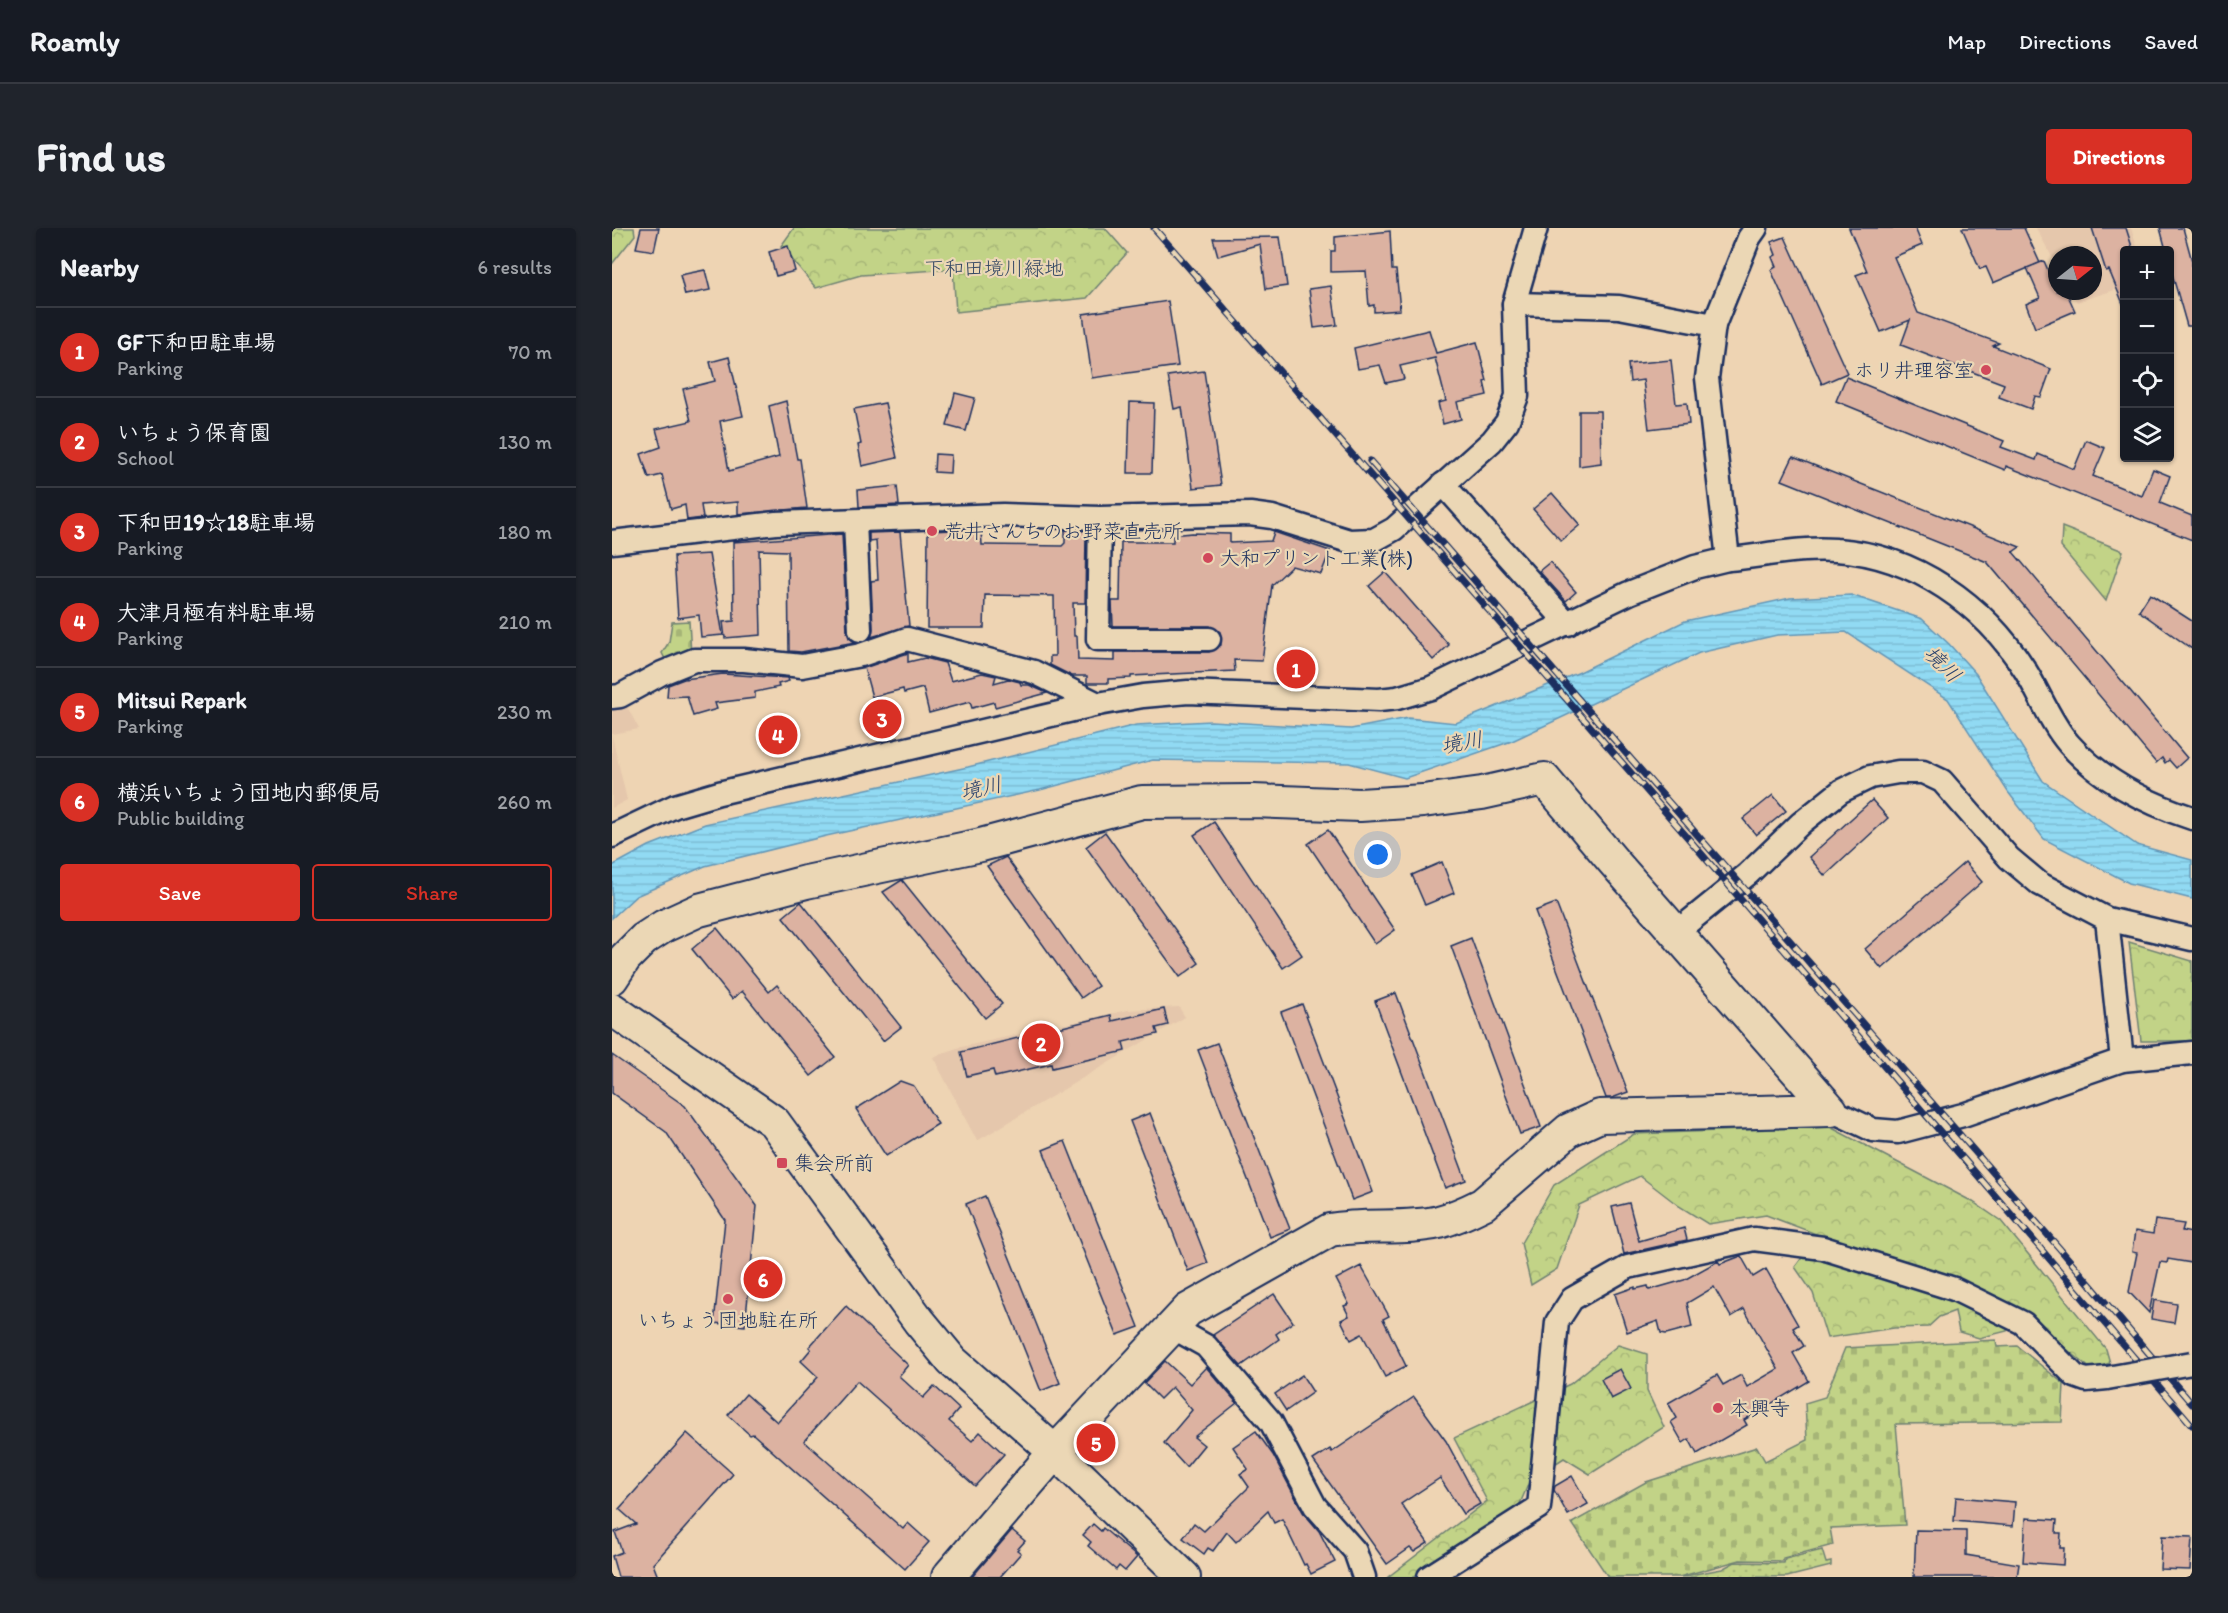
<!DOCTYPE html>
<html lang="en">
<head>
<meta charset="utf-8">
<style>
  :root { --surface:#171b24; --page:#20242c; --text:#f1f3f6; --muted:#9ea1a6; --line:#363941; --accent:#d93025 }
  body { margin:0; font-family:Itim,"Klee One",sans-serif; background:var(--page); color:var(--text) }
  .controls { position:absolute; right:18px; top:18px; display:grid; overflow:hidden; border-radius:6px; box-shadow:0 2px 4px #0004 }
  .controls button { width:54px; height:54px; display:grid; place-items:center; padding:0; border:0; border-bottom:2px solid var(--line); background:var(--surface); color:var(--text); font:30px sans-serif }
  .compass { position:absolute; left:1436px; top:18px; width:54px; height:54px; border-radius:50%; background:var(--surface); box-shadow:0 2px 4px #0004; rotate:73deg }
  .you { position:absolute; left:766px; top:627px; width:21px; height:21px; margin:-15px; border:4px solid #fff; border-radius:50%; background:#1a73e8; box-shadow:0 0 0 9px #1a73e833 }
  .badge { display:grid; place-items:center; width:39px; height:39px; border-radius:50%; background:var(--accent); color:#fff; font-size:20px; font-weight:700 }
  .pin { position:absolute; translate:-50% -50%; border:3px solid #fff; box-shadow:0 2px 6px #0006 }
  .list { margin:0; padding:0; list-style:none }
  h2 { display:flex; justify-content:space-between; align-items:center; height:78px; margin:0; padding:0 24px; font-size:26px }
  h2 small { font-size:20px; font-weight:400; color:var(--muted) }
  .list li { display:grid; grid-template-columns:39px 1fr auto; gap:18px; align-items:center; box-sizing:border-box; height:90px; padding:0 24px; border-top:2px solid var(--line) }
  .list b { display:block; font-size:22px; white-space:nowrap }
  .list p { margin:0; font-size:20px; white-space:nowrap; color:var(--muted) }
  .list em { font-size:20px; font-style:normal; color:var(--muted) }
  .actions { display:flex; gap:12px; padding:18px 24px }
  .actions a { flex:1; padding:14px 0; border:2px solid var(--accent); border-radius:6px; text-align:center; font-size:21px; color:var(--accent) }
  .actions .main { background:var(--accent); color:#fff }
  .icon { flex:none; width:33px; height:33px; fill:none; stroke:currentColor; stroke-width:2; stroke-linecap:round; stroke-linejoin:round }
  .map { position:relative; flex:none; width:1580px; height:1349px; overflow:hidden; border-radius:6px }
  header { display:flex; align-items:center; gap:36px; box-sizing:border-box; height:84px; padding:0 30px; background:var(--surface); border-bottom:2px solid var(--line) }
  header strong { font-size:28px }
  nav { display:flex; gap:33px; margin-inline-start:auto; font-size:21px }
  .intro { display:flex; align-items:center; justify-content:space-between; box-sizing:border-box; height:144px; padding:0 36px }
  h1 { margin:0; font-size:42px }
  .button { padding:15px 27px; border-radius:6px; background:var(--accent); color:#fff; font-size:21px; font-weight:700 }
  main { display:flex; gap:36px; padding:0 36px }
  aside { flex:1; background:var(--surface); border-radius:6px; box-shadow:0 2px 4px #0004 }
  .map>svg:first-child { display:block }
  .built { fill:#e5c7ac }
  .grass { fill:url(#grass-dots); stroke:#6e8172; stroke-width:1.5 }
  .forest { fill:url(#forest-crowns); stroke:#6e8172; stroke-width:1.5 }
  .cemetery { fill:url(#cemetery-stones); stroke:#6e8172; stroke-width:1.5 }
  .water { fill:url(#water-rules); stroke:#6296b7; stroke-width:1.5 }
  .building { fill:#dcb2a1; stroke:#1b2f5e; stroke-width:1.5 }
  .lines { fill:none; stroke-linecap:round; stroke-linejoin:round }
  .street-casing { stroke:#1b2f5e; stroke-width:27 }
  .secondary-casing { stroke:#1b2f5e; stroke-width:36 }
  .street { stroke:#ebd7b5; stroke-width:22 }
  .secondary { stroke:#ebd7b5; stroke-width:32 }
  .rail-casing { stroke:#1b2f5e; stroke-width:7 }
  .rail { stroke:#ebd7b5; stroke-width:4.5; stroke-dasharray:14; stroke-linecap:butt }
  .street-bridge-casing { stroke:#1b2f5e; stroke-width:27; stroke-linecap:butt }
  .street-bridge { stroke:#ebd7b5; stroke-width:22 }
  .poi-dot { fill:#d1495b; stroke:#ebd7b5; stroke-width:2 }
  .labels { text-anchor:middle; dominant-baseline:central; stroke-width:4.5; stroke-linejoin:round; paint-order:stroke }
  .park-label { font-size:20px; fill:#344864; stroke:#ebd7b5 }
  .poi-label { font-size:20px; fill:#1b2f5e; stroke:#ebd7b5; text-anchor:start }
  .water-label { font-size:21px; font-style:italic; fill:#27406d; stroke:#ebd7b5 }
</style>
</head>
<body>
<header>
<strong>Roamly</strong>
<nav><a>Map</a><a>Directions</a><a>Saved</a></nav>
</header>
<div class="intro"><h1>Find us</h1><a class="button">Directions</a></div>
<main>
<aside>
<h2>Nearby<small>6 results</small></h2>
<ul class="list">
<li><span class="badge">1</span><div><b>GF下和田駐車場</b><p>Parking</p></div><em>70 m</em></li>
<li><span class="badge">2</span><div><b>いちょう保育園</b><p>School</p></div><em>130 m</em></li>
<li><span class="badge">3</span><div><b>下和田19☆18駐車場</b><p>Parking</p></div><em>180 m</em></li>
<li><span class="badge">4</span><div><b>大津月極有料駐車場</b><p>Parking</p></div><em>210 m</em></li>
<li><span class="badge">5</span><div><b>Mitsui Repark</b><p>Parking</p></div><em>230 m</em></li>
<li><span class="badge">6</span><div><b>横浜いちょう団地内郵便局</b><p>Public building</p></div><em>260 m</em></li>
</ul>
<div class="actions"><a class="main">Save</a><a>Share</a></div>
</aside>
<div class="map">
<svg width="1580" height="1349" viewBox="0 0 1580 1349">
  <defs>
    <pattern id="grass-dots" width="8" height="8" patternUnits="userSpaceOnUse" patternTransform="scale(1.5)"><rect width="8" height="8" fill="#c2d387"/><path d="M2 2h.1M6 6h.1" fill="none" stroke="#a6b577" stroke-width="1.8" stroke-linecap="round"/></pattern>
    <pattern id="forest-crowns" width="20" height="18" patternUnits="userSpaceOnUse" patternTransform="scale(1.5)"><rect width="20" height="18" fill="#c2d387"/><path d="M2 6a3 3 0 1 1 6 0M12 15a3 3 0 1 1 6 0" fill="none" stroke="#a6b577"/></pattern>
    <pattern id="cemetery-stones" width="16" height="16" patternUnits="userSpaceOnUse" patternTransform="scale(1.5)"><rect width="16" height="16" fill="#c2d387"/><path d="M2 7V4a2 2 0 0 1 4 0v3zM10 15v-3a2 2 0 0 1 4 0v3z" fill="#a6b577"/></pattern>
    <pattern id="water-rules" width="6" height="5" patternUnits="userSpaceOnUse" patternTransform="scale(1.5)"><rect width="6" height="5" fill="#91daf3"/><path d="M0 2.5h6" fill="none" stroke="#7cbbd3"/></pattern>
  </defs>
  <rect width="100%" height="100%" fill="#eed4b3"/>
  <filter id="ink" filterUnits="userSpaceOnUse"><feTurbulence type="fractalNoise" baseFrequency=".0167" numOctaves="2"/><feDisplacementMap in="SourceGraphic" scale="12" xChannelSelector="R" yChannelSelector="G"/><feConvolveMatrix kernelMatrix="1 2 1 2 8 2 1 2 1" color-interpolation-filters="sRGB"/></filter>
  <g filter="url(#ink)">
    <g class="built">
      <path d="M1424,0h95l7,22h-14v37l-47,15 -6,-11h22v-36h-36v11z"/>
      <path d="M13,475l14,26 -27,5v-29z"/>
      <path d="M0,508l15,64 -15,8z"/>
      <path d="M567,779l6,10 -208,124 -44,-84 24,-9 171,-38z"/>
    </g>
    <path class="grass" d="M1210,1322l4,13 5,-1v4l-44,11h-108l43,-8 13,-7 49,1 1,-4z"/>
    <g class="forest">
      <path d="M0,0h22l1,7 -23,29z"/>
      <path d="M182,0h311l22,25 -40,45 -131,14 -3,-43 -92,6 -45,13 -35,-42z"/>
      <path d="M1450,299l61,24 -17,50 -45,-54z"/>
      <path d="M1517,714l63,19v80h-51z"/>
      <path d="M1218,899l143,75 28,19 105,128 4,14 -19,6 -81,-66 -3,28 -28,7 -20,-6 -4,-21 -16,6 -11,10 -34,1 -67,10 -14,-45 -18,-26 24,-32 -53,-20 -58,9 -29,-18 -39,-30 -61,29 -22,64 -26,16 -10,-42 33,-58 80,-51z"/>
      <path d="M1006,1117l29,9v37l17,36 -74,47 -26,-16 -34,22 -11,26 -49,33 -56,38h-26l99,-76 -33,-63 116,-54z"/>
    </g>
    <g class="cemetery">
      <path d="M77,393l2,34 -24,8 -5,-10 7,-11 3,-20z"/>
      <path d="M1384,1112l1,7 20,-1 47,38 -2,38 -166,2 9,101 -75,3 3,17 -50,13v3l-43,-1 -61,17h-71l-36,-54 74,-41 111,-35 8,14 42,-21 -2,-37 20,-6 20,-49z"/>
    </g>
    <path class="water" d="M1239,367l71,24 27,25 27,30 67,107 94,64 55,15v39l-63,-16 -85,-44 -36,-47 -60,-93 -102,-67 -69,3 -78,18 -187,88 -107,37 -56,-15 -196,-3 -113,30 -214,46 -121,30 -69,30 -24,22v-52l37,-20 56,-22 263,-57 168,-42 75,-4 140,8 57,-11 48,5 124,-51 105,-51 105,-23z"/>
    <g class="building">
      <path d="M29,0h18l-5,23 -18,-3z"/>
      <path d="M1237,0h66l7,17 -28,12 24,56 81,30 -6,3 58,23 -10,28 -6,-1 -4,13 -32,-12 5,-13 -103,-39 9,-25 -29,12 -25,-57 11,-4z"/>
      <path d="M1350,0h62l16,35 -47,20 -7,-16 -6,2z"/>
      <path d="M1480,0h34l7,22h-9v56l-15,-36 -3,1z"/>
      <path d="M1548,0h23l9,33v65h-5l-18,-63v-13h-3z"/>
      <path d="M778,3l2,39h4l4,40 -26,2v-7l-5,1 -3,-35 -35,1v-21h4v-14z"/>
      <path d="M668,9l7,49 -21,3 -6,-45 -42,12 -5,-18z"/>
      <path d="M1173,9l62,136 -25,11 -51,-114 5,-3 -4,-10 4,-2 -5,-13z"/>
      <path d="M176,18l7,25 -19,5 -7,-24z"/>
      <path d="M1432,33l13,30h9l9,20 -40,17 -9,-24 14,-6 -13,-30z"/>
      <path d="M93,42l5,20 -25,5 -5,-20z"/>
      <path d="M719,58l6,39 -23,3 -5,-39z"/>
      <path d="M556,73l10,65 -86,12 -9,-64z"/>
      <path d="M817,102l7,23 41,-11 10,39 -3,1 3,13 -30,7 4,17 -18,5 -5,-21 8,-2 -11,-43 -35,8 4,13 -18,4 -6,-18 -22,4 -4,-21z"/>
      <path d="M117,129l14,59 -23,5 9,50 50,-14 -10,-51 17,-5 11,58h3l7,49 -69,6v-12l-37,3 2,13 -16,2 -2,-15 -14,4 -9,-34 -13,3 -8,-24 20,-7 -5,-18 35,-8 -8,-32 32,-8 -5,-19z"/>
      <path d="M1059,132l5,44 11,-1 2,21 -40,5 -6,-49 -13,2 -2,-18z"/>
      <path d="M592,143l17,114 -28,3 -11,-81 -8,2 -6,-33z"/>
      <path d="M1234,149l158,64 -3,6 35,13 2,-6 36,15 12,-29 19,8 -12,28 49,20 11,-27 17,7 -10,27 32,13v24l-186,-74 -1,4 -169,-69z"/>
      <path d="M343,165l20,5 -9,33 -19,-5z"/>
      <path d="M518,174l24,1 -2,70h-24z"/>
      <path d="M273,175l12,55 -35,8 -4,-21 3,-1 -7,-35z"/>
      <path d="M967,183h21l1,52 -22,3z"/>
      <path d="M323,226l16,1 -1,18 -16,-1z"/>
      <path d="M1181,229l227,90 -7,5 174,206 -11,10 -7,-8 -4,3 -3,-5 -6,5 -169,-201 -205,-82z"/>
      <path d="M285,258l2,19 -40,2 -1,-17z"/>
      <path d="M940,265l28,32 -19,16 -28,-32z"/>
      <path d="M369,301l1,16h3l77,1 3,-3v-13l21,1 -1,72h-12l1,33h3l1,24 37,1v-9h94l12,-7 -1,-13 -10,-6h-97l-1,-25h8l1,-59h52v-7l19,-2 38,1v9l41,-2 3,-9 56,19 -9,23 -29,-8 -20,19 -10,76 -28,-1 1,11 -104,5v2l-23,1v4h-21v-7h-15l-22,-11v-9h5l-1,-60 -69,-1 -1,33h-57l1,-97z"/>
      <path d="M288,304l9,94 -38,11 2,-8 -2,-48 7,-1 -2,-40 -7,1v-8z"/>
      <path d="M230,306l5,97 2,7 6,4 -54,10 -12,-1 -1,-100 -29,-1 2,85 -36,3 -2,-16 11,-1 -1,-79z"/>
      <path d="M97,326l14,81 -22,2 -2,-22 -21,3 -4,-62z"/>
      <path d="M938,334l26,30 -10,9 -27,-30z"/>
      <path d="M773,344l64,73 -16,15 -64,-74z"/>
      <path d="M1538,366l42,27v28l-53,-38z"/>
      <path d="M296,425v9l17,-4 20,5 6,18 31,-8 14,3 -2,7 14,-4 12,3 1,3h8l18,8 -52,14 -1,-5 -22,6 -2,-6 -41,11 -6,-25 -19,5 -1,-4 -31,8 -8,-29z"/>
      <path d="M111,446l65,4 1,3 -11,3 1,3 -24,5v6l-40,5 2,6 -24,7 -6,-20 -20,1 1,-12 16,-6z"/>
      <path d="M1161,567l13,16 -30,24 -13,-16z"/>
      <path d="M1260,572l16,18 -63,58 -16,-19z"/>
      <path d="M602,594l88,133 -19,13 -89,-133z"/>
      <path d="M716,602l67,100 -20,14 -67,-100z"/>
      <path d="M493,604l94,131 -19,14 -94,-130z"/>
      <path d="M394,629l92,129 -17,12 -94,-132z"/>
      <path d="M830,634l12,31 -29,12 -13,-30z"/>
      <path d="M1353,634l17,20 -100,87 -17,-20z"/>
      <path d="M290,652l100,124 -17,14 -102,-126z"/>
      <path d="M189,674l100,125 -18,14 -100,-124z"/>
      <path d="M944,675l72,189 -16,6h-6l-71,-187z"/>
      <path d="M105,700l52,64 8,-7 58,72 -24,19 -69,-85 -10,8 -40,-50z"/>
      <path d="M859,710l70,189 -21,7 -69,-188z"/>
      <path d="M784,765l70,187 -21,8 -70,-187z"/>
      <path d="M690,776l71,188 -21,8 -71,-188z"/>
      <path d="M552,781l4,16 -12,3 2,6 -35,8 2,9 -73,17 -1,-4 -56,13 -2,-7 -26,6 -6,-24 150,-37 1,6z"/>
      <path d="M605,815l73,186 -20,8 -72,-187z"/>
      <path d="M0,827l73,51 72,100 -12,120 -31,-3 11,-103 -59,-88 -54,-39z"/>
      <path d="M288,853l14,5 24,38 -52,32 -30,-47z"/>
      <path d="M538,885l58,150 -20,8 -58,-150z"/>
      <path d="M453,913l74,186 -22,8 -74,-185z"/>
      <path d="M373,968l75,187 -19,8 -75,-187z"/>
      <path d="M1017,975l10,38 45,-13 3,12 -63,14 -12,-47z"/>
      <path d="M1543,992l29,4 -2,7 10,2v30l-24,-4 -1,4 -7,-1 -11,51 -20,-21 8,-39 -5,-1 3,-21 18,3z"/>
      <path d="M1129,1028l12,21 13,-8 32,56 -5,3 11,18 -11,7 16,28 -65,39 3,5 -50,29 -8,-15 -6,4 -12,-21 6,-4 -9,-15 49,-28 6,10 18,-10 6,12 31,-18 -34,-60 -13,8 -17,-30 -27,16 5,24 -26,7 -5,-1 -3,-12 -31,11 -12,-38 20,-7v2l13,-3 1,4 35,-10 34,-19 2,3z"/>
      <path d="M749,1038l28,50 -6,3 23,47 -21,11 -23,-43 -11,6 -10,-20 8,-4 -5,-10 5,-2 -13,-25z"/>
      <path d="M662,1066l19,28 -17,12 3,5 -38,27 -28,-31z"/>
      <path d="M1542,1072l23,4 -3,19 -23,-4z"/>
      <path d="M234,1078l62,59 -9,11 24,22 11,-12 25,23 -10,12 23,20 8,-9 24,22 -29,32 -118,-105 -53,60 99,88 5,-6 21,19 -24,27 -152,-135 -3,1 -22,-20 18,-21 31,28 41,-45 -17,-16 10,-12 -2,-2z"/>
      <path d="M553,1133l25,23 16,-17 31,36 -43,34 10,8 -18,22 -22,-24 28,-33 -20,-23 -12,12 -16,-16z"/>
      <path d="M1008,1141l11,20 -20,10 -10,-20z"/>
      <path d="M690,1147l11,17 -27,19 -11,-17z"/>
      <path d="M802,1169l32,44 34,63 -17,10 -23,-36 -39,26 27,39 -14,9 -4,-4 -23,16 -74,-104 17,-11 2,3z"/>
      <path d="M644,1203l17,24 30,57 16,19 16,31 -24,12 -5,-10 -2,1 -22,-46 -8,4 -6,-12 -32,31 -9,-10 -14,19 -5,-3 -4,6 -21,-16 11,-15 10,8 45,-44 -9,-13 8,-5 -15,-22z"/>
      <path d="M75,1205l46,41 -80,90 5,13h-40l-6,-21 10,-4 -7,-20 21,-8 -17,-15z"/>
      <path d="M960,1248l16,28 -20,11 -14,-25 1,-4z"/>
      <path d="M1344,1269l59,5 -2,24 -59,-5z"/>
      <path d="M1414,1290l31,2 -1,13h5l-1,15h4l-1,17 -40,-3z"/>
      <path d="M481,1296l8,7 2,-3 34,29 -12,14 -6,-5 -3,4 -28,-24 3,-4 -8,-7z"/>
      <path d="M400,1302l13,11 -8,9 4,3 -21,24h-28z"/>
      <path d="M1304,1302l50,1v24l53,9 -2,13h-103z"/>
      <path d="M1550,1308l30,1 -2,33 -30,-1z"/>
    </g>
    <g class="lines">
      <defs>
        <g id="street">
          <path d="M1144,0l-7,10 -35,87 -7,53 21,181c35,-3 73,-12 108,-9 79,5 148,55 189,120 15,24 25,52 44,74 33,37 77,59 123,74"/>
          <path d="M902,76l105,3 95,18"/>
          <path d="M831,256l125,140"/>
          <path d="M488,290l-2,121h111"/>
          <path d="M243,294l5,108"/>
          <path d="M0,314l164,-19 227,-8 97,3 150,-4 22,3 77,24 25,-1 20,-11 98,-88 15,-19 10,-26 -3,-92 22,-76"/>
          <path d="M0,469l8,-1 42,-23 32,-13h50l58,6 59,-11 46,-16 127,33 64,32"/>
          <path d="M0,608l63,-30 44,-13 379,-89 45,-8 45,-4 191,8 18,-2 34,-10 198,-95 66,-26 33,-8"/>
          <path d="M1495,691l15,141"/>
          <path d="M1063,705l73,-59 53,-51 40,-32 29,-14 28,-5h25l19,9 67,77 31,26 67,35 85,20"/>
          <path d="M1219,882l42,20 25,2 65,-17 159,-55 70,-7"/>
          <path d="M560,1099l34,19 65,76 44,84 40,45 9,26"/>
          <path d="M817,1349l110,-70 18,-185 15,-23 56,-32 126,-28 69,9 131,41 69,34 52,53 11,4 21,-2"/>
        </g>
        <g id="secondary">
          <path d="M0,750l13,-20 19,-19 20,-13 35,-16 107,-28 175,-37 161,-43 111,-1 107,4 63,-4 59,-8 62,-14 69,82 218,249 -231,6 -31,14 -86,74c-14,7 -29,14 -44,18 -35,8 -73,1 -109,8l-142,80 -133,142 -107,125"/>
          <path d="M0,781l162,113 145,199 33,40 103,91 129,125"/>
        </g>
      </defs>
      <use href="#street" class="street-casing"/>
      <use href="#secondary" class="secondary-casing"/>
      <use href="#street" class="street"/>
      <use href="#secondary" class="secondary"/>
      <defs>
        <g id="rail">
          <path d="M542,0l534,610 504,587"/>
          <path d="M758,233l690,788 132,155"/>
        </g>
      </defs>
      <use href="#rail" class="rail-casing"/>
      <use href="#rail" class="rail"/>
      <defs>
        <path id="street-bridge" d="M1495,1150l85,-15"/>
      </defs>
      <use href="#street-bridge" class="street-bridge-casing"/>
      <use href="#street-bridge" class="street-bridge"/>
    </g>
  </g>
  <g class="poi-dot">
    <circle cx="1374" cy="142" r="6"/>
    <circle cx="320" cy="303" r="6"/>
    <circle cx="596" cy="330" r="6"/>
    <rect x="164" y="929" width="12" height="12" rx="3"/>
    <circle cx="116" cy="1071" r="6"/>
    <circle cx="1106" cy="1180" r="6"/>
  </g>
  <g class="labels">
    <g class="park-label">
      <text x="382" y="40">下和田境川緑地</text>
    </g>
    <g class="poi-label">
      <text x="1362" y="142" text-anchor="end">ホリ井理容室</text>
      <text x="332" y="303">荒井さんちのお野菜直売所</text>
      <text x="608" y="330">大和プリント工業(株)</text>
      <text x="182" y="935">集会所前</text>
      <text x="116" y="1092" text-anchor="middle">いちょう団地駐在所</text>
      <text x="1118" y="1180">本興寺</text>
    </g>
    <g class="water-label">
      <text transform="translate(1331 436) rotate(45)">境川</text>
      <text transform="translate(850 514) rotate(-10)">境川</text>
      <text transform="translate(369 560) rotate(-13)">境川</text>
    </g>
  </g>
</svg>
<div class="controls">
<button>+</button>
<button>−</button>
<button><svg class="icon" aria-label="locate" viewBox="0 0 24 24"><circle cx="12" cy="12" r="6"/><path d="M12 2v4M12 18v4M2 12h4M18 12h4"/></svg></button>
<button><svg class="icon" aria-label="layers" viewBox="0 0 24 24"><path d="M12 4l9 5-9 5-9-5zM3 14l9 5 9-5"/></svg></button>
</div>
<svg class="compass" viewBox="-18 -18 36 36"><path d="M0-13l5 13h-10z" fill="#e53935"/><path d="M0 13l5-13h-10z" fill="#9ea1a6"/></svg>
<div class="you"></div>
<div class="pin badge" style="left:684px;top:441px">1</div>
<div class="pin badge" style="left:429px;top:815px">2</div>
<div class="pin badge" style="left:270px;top:491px">3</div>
<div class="pin badge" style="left:166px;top:507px">4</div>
<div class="pin badge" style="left:484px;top:1215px">5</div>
<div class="pin badge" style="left:151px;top:1051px">6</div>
</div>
</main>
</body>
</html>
